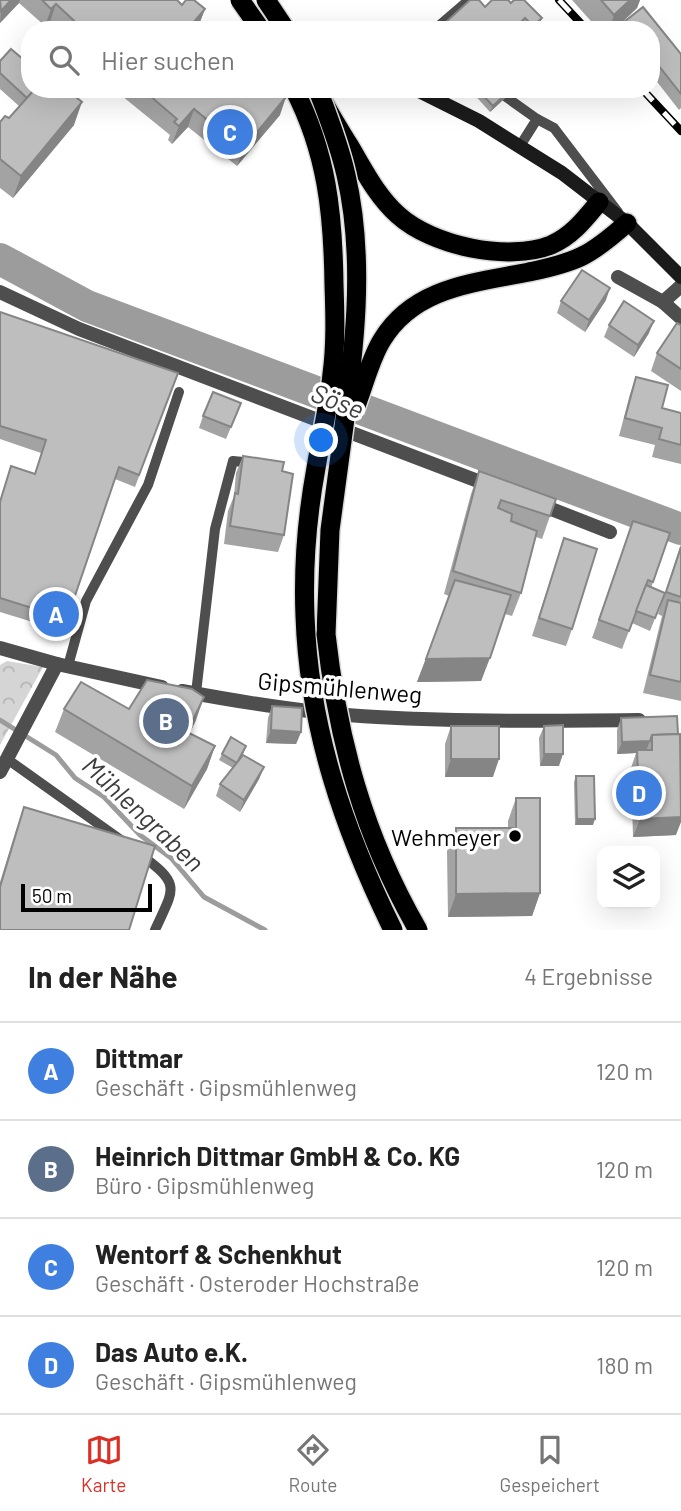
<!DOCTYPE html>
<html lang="de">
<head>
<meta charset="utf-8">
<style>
  :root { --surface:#fff; --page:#f6f6f6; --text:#222; --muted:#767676; --line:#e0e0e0; --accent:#d93025 }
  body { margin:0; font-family:Barlow,sans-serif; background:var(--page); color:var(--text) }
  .controls { position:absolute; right:21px; bottom:21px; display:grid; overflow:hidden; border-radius:14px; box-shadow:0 7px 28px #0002 }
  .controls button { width:63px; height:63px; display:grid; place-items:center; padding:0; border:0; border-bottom:2px solid var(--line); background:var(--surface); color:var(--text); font:35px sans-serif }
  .scale { position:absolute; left:21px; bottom:18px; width:131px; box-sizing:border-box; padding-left:7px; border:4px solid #000; border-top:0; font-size:19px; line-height:24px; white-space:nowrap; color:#000; -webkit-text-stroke:5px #fff; paint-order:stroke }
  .you { position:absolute; left:322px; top:441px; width:24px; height:24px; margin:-18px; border:5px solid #fff; border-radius:50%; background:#1a73e8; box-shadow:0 0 0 10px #1a73e833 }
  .badge { display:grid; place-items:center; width:46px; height:46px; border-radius:50%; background:var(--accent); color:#fff; font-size:23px; font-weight:700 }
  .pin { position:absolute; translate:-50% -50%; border:4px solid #fff; box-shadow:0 2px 7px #0006 }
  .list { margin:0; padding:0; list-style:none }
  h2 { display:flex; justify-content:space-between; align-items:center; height:91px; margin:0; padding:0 28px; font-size:30px }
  h2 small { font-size:23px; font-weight:400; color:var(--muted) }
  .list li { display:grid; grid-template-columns:46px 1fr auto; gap:21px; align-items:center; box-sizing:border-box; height:98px; padding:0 28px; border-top:2px solid var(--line) }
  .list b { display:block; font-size:26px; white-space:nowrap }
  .list p { margin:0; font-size:23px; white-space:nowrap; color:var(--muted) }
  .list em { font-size:23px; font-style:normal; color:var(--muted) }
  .icon { flex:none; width:38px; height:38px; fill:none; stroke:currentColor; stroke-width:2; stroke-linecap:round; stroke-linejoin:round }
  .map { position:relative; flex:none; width:681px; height:930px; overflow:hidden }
  .search { position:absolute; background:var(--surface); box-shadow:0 7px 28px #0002; left:21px; right:21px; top:21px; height:77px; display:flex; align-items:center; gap:18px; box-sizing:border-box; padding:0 24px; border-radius:28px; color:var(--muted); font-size:26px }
  .sheet { height:483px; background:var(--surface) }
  nav { display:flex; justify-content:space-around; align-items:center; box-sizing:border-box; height:98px; border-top:2px solid var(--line); background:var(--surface); font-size:19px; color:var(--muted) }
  nav a { display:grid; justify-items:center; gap:4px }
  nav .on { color:var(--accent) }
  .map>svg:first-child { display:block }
  .forest { fill:url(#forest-crowns) }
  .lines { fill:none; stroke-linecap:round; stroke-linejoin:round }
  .stream { stroke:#9c9c9c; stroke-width:5 }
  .river { stroke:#9c9c9c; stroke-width:32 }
  .trunk-casing { stroke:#dbdbdb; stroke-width:22 }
  .service { stroke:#4e4e4e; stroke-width:10 }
  .minor { stroke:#4e4e4e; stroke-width:14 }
  .secondary { stroke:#1b1b1b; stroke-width:14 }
  .trunk { stroke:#000; stroke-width:19 }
  .rail-casing { stroke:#000; stroke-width:8 }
  .rail { stroke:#fff; stroke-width:5; stroke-dasharray:16; stroke-linecap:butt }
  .trunk-bridge-casing { stroke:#dbdbdb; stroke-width:22; stroke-linecap:butt }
  .trunk-bridge { stroke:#000; stroke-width:19 }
  .wall { fill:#a3a3a3 }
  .shaded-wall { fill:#858585 }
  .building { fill:#bebebe; stroke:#858585; stroke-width:2 }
  .poi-dot { fill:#000; stroke:#fff; stroke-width:2.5 }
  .labels { text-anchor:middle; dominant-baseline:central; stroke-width:7; stroke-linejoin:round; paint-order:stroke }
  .street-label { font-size:24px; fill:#000; stroke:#fff }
  .poi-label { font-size:24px; fill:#000; stroke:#fff; text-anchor:end }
  .water-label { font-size:26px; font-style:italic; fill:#3d3d3d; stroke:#fff }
</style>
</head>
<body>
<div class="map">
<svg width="681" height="930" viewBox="0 0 681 930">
  <defs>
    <pattern id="forest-crowns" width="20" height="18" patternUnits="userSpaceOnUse" patternTransform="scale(1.75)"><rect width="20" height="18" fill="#d5d5d5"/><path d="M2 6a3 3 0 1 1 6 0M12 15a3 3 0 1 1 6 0" fill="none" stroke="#b5b5b5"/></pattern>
  </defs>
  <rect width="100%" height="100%" fill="#fff"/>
  <path class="forest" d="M7,661l36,6 -43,78v-80z"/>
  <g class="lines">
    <path class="stream" d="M0,720l56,35 19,23 29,19 36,38 31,23 33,39 61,33"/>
    <path class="river" d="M0,259l87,47 594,223"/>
    <defs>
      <g id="trunk">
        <path d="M317,89c9,20 21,38 32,56 15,25 27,50 49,70 34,31 110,47 153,30 21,-9 34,-26 48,-43"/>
        <path d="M529,272c48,-10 61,-16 98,-49"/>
        <path d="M326,634l4,-104 12,-89"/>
      </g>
    </defs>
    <use href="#trunk" class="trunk-casing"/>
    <g class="service">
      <path d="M434,30l35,-30"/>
      <path d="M495,89l42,30 -17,27"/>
      <path d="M537,119l17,9 64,84"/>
      <path d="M68,666l18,-65 62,-116 31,-93"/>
      <path d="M196,693l19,-164 18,-68 20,2"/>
      <path d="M7,759l114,81"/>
      <path d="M141,855c41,30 33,33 14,75"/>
    </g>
    <g class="minor">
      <path d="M618,277l45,25 18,16"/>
      <path d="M0,292l79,37 412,157"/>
      <path d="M663,302l18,-16"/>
      <path d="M536,503l74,29"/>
      <path d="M0,648l57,16 105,23"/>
      <path d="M182,691c64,12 130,23 195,26 87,5 175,4 262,3"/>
      <path d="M0,772l57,-108"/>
    </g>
    <path class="secondary" d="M415,89l64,32 83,52 65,50 54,54"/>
    <use href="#trunk" class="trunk"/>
    <defs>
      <g id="rail">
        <path d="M559,0l28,30"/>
        <path d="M642,89l39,42"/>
      </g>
    </defs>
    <use href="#rail" class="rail-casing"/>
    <use href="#rail" class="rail"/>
    <defs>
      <g id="trunk-bridge">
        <path d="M240,0l21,30"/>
        <path d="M266,0l20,30"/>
        <path d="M294,89c33,64 39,124 40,195 1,30 2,60 -2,90 -3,32 -11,63 -16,94 -9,49 -13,99 -11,148 4,113 39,214 88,314"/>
        <path d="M321,98c10,26 19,50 25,77 20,86 8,179 -4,266"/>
        <path d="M354,411c9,-22 16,-52 28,-71 32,-53 92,-57 147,-68"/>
        <path d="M326,634c12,108 38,202 92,296"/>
      </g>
    </defs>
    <use href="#trunk-bridge" class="trunk-bridge-casing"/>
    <use href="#trunk-bridge" class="trunk-bridge"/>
  </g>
  <g class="wall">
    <path d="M0,0h177l5,5 23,4 -7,18 -2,3h-138l-8,-8 -5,4 -26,-23 -19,20z"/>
    <path d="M572,0h68l-3,8 -23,22h-15z"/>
    <path d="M511,3l31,15 -3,7 -5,5h-5l-6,-6 -6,6h-72l-1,-1 2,-7 39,-15z"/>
    <path d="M643,7l38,47v54l-2,2 -28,-36v-44h-30l3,-8z"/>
    <path d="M0,61l74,64 -61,73 -13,-10v-66l9,-4 10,-12 -19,-17z"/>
    <path d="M118,89h159l3,26 -43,51 -49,-39 -16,17 -4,-4 2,-5 -53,-43z"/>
    <path d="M474,89h41l-25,23 -18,-20z"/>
    <path d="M606,300l-21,32 -28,-19 4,-12z"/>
    <path d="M0,312l178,61 -43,114 -20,-8 -53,152 -62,-19v-112l11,-34 24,8 6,-21 -41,-14z"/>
    <path d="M609,325l40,8 -15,24 -30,-20z"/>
    <path d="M681,325v66l-30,-20 6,-18z"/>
    <path d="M636,377l26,31 19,5v51l-29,-7 3,-12 -36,-9 11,-42z"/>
    <path d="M241,403l-15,36 -27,-11 4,-12z"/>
    <path d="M243,456l39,15 2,64 -6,17 -54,-8 4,-33 6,-15 2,-23z"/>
    <path d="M479,471l71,45 -8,23 -6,-2 -15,56 -9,23 -7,-2 -24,67 -64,1 32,-86 -5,-2 27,-100z"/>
    <path d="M633,521l37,12 -19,55 14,5 -15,38 -18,-8 -10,26 -30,-11z"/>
    <path d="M564,538l8,91 -6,17 -34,-10z"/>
    <path d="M681,544v157l-38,-8 19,-77 -4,-2z"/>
    <path d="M272,706l29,26 -5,12 -30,-1 2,-25z"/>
    <path d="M64,709h65l67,11 -6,13 25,13 -8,23 -23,40 -129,-77z"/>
    <path d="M677,716l-1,119 -43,2 -2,-69 5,-15 -19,1v-24l4,-12z"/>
    <path d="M451,726l42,51h-48v-33z"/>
    <path d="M544,726l15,40h-19l-1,-28z"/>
    <path d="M244,752l-3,6 23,9 -5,12 -19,33 -24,-16 4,-12 13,-16 -14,-8 3,-6z"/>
    <path d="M576,776l17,49h-18l-1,-43z"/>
    <path d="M516,798l24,95 -8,23 -84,1 -1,-66 9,-23h52v-7z"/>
    <path d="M24,807l-24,123v-48l16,-52z"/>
  </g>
  <g class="shaded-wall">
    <path d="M11,0h9l-1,3 -19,20 1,-12z"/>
    <path d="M630,0h10l-3,8 -23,22h-5l5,-15z"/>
    <path d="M56,4l-6,18 -5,4 6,-17z"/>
    <path d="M205,9l-7,18 -2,3h-9z"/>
    <path d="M525,18l-2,6 -6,6h-4z"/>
    <path d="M542,18l-3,7 -5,5h-2l1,-4z"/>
    <path d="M511,89h4l-25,23 3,-6z"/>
    <path d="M286,97l-6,18 -43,51 6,-17z"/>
    <path d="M82,102l-8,23 -61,73 8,-22z"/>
    <path d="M194,109l-6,18 -16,17 7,-18z"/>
    <path d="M610,288l-4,12 -21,32 4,-12z"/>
    <path d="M654,321l-5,12 -15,24 4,-12z"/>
    <path d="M490,658l-9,23 -64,1 9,-23z"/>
    <path d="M204,697l-8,23 -17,35 8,-23z"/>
    <path d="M271,730l30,2 -5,12 -30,-1z"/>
    <path d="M650,741l-5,12 -8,-3 -1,3 -19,1 5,-12z"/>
    <path d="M215,746l-8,23 -23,40 8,-23z"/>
    <path d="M544,754h19l-4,12h-19z"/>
    <path d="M451,759h48l-6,18h-48z"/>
    <path d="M264,767l-5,12 -19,33 4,-12z"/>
    <path d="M681,817v5l-5,13 -43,2 7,-18z"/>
    <path d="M577,819h18l-2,6h-18z"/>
    <path d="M540,893l-8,23 -84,1 8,-23z"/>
  </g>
  <g class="building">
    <path d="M0,0h11l-10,11z"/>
    <path d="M42,0h135l5,5 4,-5h8l11,9 -18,21h-103l-28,-26 -5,5z"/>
    <path d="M470,0h9l6,7 7,-7h16l3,3 3,-3h10l18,18 -9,8 -8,-8 -12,12h-60l-7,-8z"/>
    <path d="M601,0h29l-16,15z"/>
    <path d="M643,7l38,47v40l-30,-38v-26h-21l-6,-8z"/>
    <path d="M11,49l19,16v24h5l-8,9 -27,-25v-12z"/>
    <path d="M35,89h31l16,13 -61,74 -21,-17v-37l5,-6 4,2z"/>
    <path d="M142,89h135l9,8 -43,52 -49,-40 -15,17 -5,-4 3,-3z"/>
    <path d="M477,89h34l-18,17z"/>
    <path d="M582,270l28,18 -21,32 -28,-19z"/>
    <path d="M624,301l30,20 -16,24 -29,-20z"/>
    <path d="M0,312l178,61 -39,102 -20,-8 -52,152 -67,-21v-96l11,-36 24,8 11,-34 -46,-14z"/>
    <path d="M677,323l4,2v44l-24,-16z"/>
    <path d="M636,377l32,8 -6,23 19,5v32l-22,-6 3,-11 -37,-10z"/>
    <path d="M213,392l28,11 -10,24 -28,-11z"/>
    <path d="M243,456l41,6 -2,9 11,3 -9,61 -54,-9 5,-33 3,1z"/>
    <path d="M479,471l77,28 -6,17 -49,-16 -3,8 14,6 -1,7 26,10 -16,62 -68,-22z"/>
    <path d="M633,521l37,12 -17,49 -5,-2 -19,51 -30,-11z"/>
    <path d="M564,538l33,11 -25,80 -33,-11z"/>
    <path d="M681,547v50l-15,-5z"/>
    <path d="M455,580l56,15 -21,63 -64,1z"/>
    <path d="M646,585l19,8 -10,25 -19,-7z"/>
    <path d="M668,600l13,3v79l-31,-7z"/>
    <path d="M147,680l45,9 12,8 -17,35 28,14 -23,40 -128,-77 17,-27 48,27z"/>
    <path d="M272,706l30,2 -1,24 -30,-2z"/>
    <path d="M677,716l1,18 -26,1 -2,6 -28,1 -1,-24z"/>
    <path d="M563,725v29h-19v-28z"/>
    <rect x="451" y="726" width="48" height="33"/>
    <path d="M680,734l1,83 -41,2 -3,-69h15v-15z"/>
    <path d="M231,737l15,9 -9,17 -15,-9z"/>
    <path d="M243,755l21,12 -20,33 -24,-16z"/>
    <path d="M576,776h18l1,43h-18z"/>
    <path d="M516,798h24v95l-84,1v-66h60z"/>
    <path d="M24,807l131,39 -26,84h-129v-43z"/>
  </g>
  <circle class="poi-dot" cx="515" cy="836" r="7"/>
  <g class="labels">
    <g class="street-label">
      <text transform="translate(340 687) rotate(5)">Gipsmühlenweg</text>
    </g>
    <g class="poi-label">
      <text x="501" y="836">Wehmeyer</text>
    </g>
    <g class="water-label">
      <text transform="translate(338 400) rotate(21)">Söse</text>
      <text transform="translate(144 813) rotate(43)">Mühlengraben</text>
    </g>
  </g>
</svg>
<div class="controls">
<button><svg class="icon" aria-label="layers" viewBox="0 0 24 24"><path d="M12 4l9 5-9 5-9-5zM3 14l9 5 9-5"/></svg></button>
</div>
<div class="scale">50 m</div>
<div class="you"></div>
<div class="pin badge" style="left:56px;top:614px;background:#3f7fe0">A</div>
<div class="pin badge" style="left:166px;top:721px;background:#5c6f8a">B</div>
<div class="pin badge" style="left:230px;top:132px;background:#3f7fe0">C</div>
<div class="pin badge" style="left:639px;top:793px;background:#3f7fe0">D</div>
<div class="search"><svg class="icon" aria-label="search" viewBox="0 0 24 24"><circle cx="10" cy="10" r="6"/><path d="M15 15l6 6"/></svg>Hier suchen</div>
</div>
<section class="sheet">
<h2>In der Nähe<small>4 Ergebnisse</small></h2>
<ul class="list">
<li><span class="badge" style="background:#3f7fe0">A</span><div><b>Dittmar</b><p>Geschäft · Gipsmühlenweg</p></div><em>120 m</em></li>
<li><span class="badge" style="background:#5c6f8a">B</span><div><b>Heinrich Dittmar GmbH &amp; Co. KG</b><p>Büro · Gipsmühlenweg</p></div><em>120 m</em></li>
<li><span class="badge" style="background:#3f7fe0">C</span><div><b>Wentorf &amp; Schenkhut</b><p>Geschäft · Osteroder Hochstraße</p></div><em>120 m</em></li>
<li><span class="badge" style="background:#3f7fe0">D</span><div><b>Das Auto e.K.</b><p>Geschäft · Gipsmühlenweg</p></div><em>180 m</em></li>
</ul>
</section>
<nav>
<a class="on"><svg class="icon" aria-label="map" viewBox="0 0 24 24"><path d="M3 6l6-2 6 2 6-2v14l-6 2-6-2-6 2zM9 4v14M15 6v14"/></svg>Karte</a>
<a><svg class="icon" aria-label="directions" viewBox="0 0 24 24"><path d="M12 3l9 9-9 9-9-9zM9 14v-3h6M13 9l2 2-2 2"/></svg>Route</a>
<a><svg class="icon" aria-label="saved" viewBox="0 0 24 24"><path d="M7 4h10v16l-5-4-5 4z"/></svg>Gespeichert</a>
</nav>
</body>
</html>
